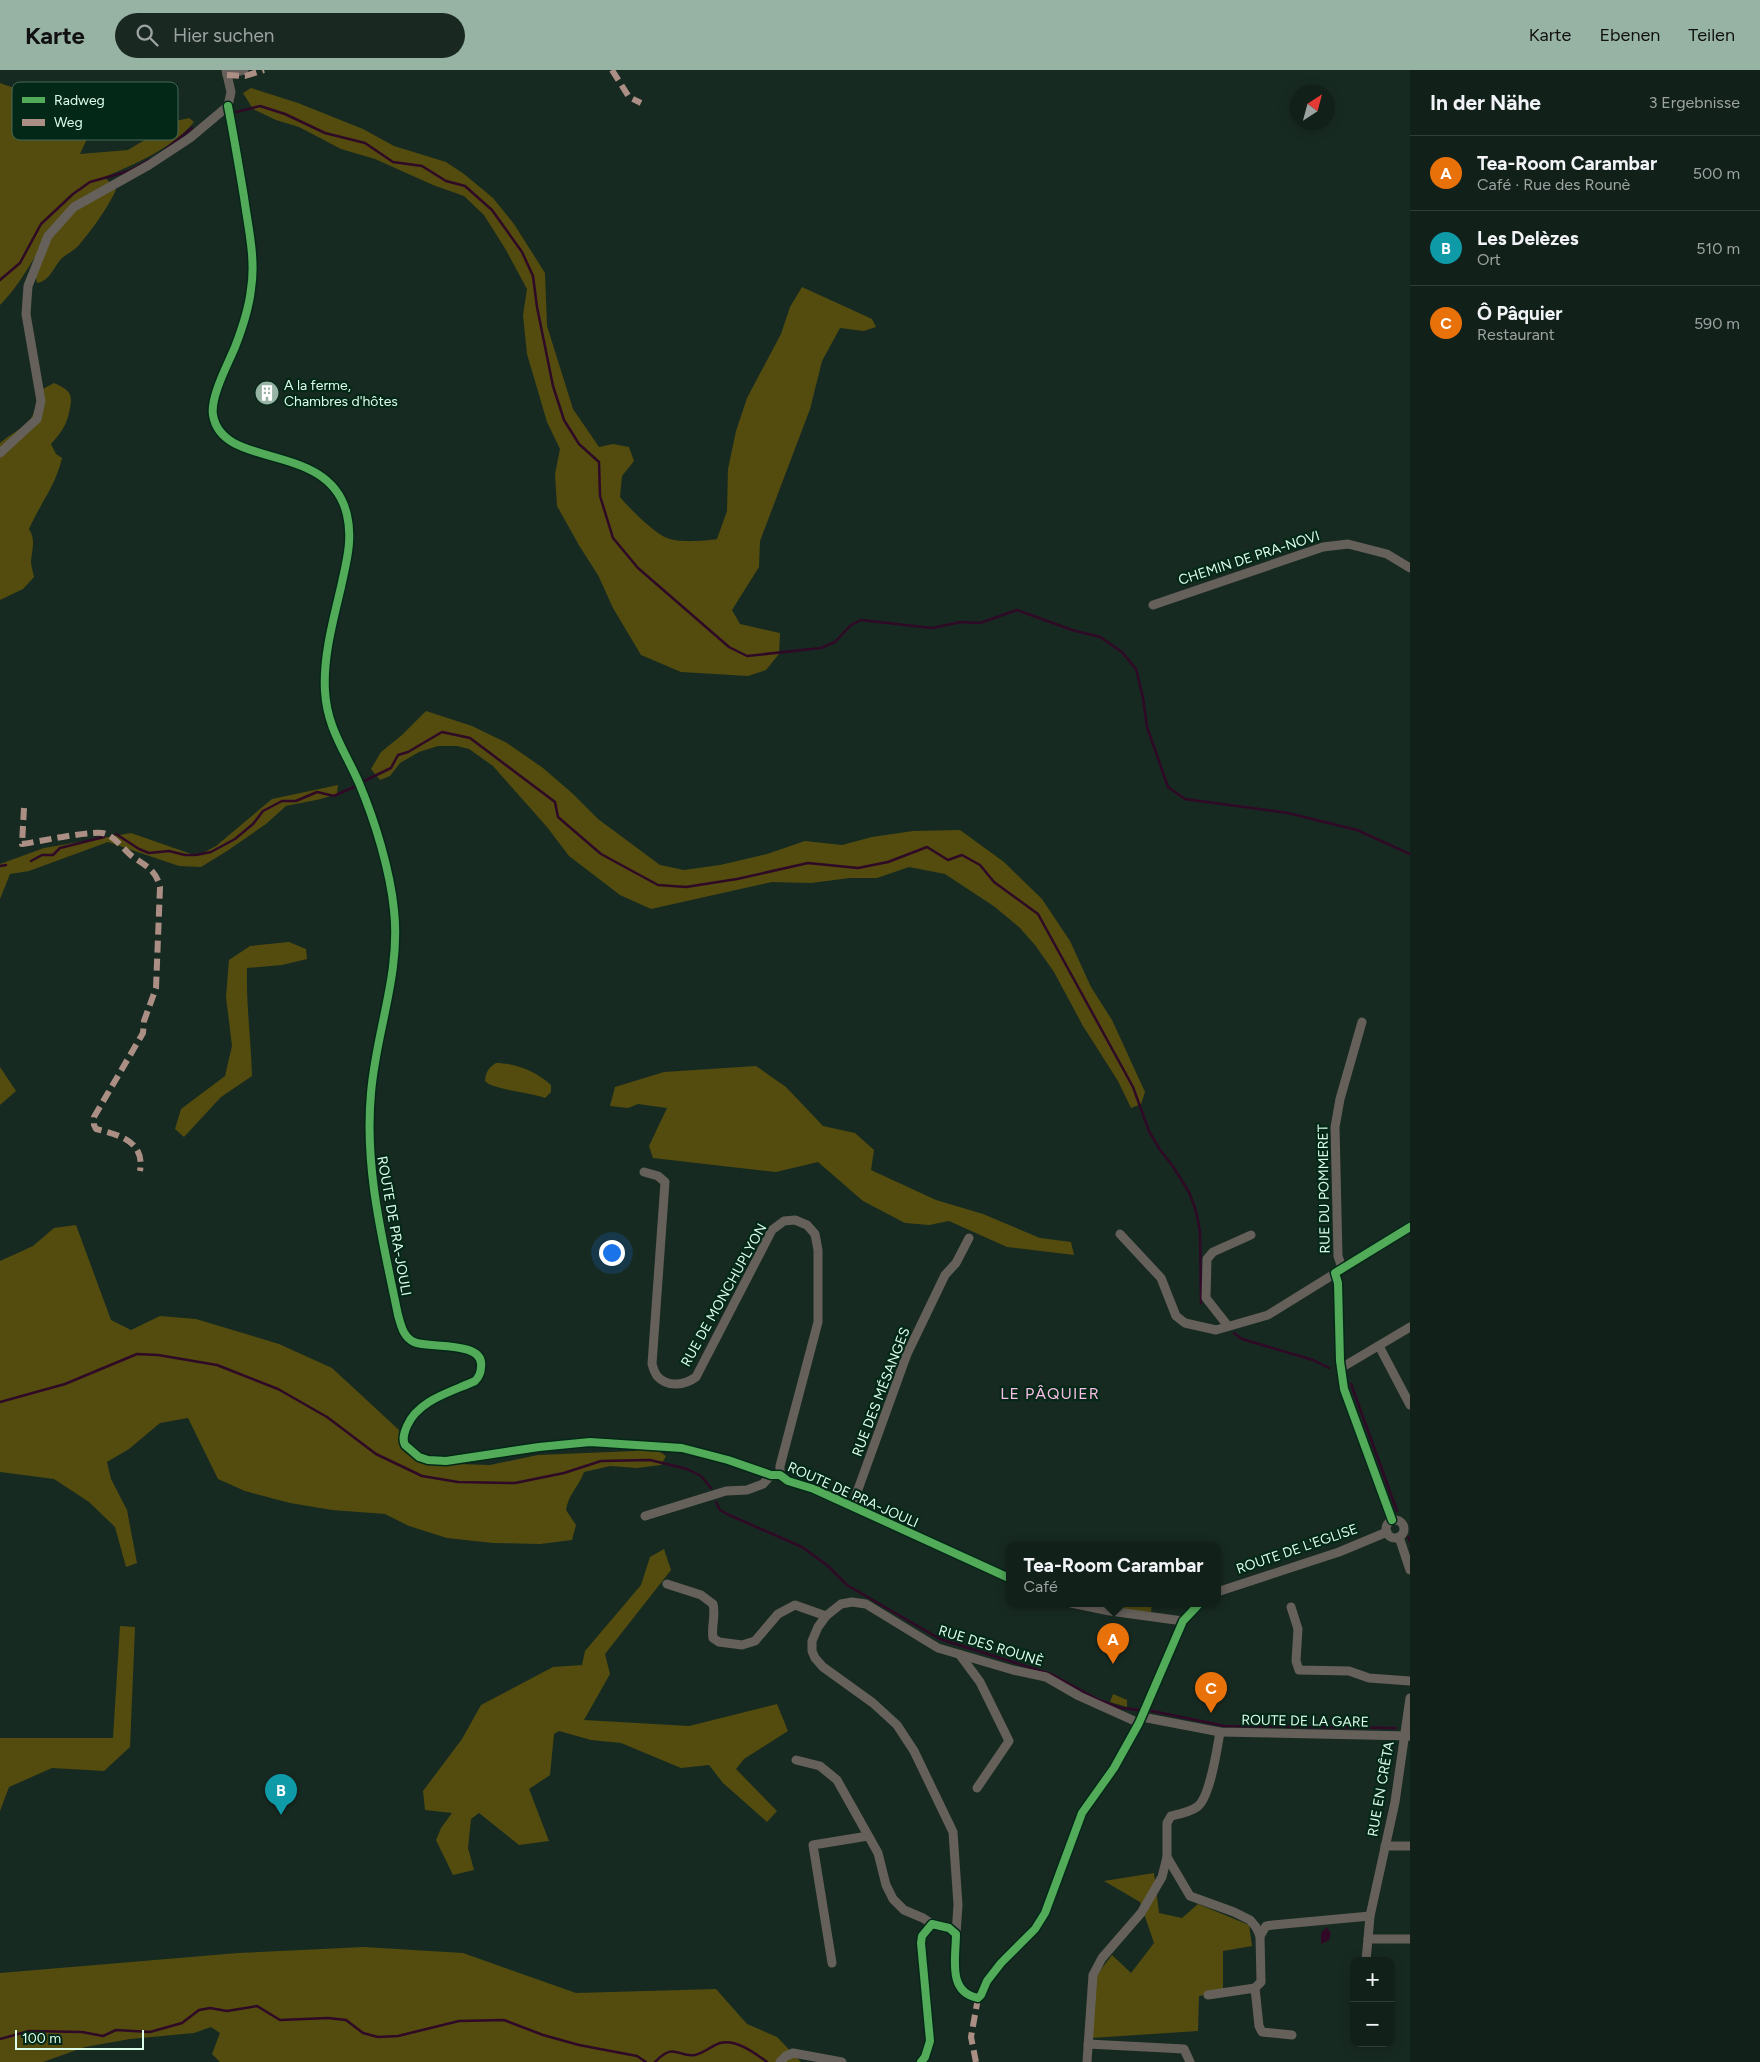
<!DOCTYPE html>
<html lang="de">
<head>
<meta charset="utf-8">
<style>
  :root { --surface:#112019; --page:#1a2822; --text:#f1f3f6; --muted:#9ca3a2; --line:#303e38; --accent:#97b3a4 }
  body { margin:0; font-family:Figtree,sans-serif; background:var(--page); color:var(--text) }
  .controls { position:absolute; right:15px; bottom:15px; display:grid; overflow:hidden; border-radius:10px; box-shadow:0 2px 12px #0003 }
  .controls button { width:45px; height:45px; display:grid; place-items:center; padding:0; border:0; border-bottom:1px solid var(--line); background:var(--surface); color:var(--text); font:25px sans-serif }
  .compass { position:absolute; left:1290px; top:15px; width:45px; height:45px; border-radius:50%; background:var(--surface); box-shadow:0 2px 12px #0003; rotate:36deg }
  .scale { position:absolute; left:15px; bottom:12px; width:129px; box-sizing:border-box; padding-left:5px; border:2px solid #dcfdea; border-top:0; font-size:14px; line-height:18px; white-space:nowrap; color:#dcfdea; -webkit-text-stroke:4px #042818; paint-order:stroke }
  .you { position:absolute; left:611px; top:1182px; width:18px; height:18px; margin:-12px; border:4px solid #fff; border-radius:50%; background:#1a73e8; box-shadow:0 0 0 8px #1a73e833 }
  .badge { display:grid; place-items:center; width:32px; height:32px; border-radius:50%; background:var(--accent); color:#fff; font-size:16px; font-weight:700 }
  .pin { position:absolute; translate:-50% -41px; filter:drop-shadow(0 1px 2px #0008) }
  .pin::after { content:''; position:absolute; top:26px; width:18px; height:15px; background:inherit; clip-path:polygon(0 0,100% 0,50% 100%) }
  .popup { position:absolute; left:1006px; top:1472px; width:215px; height:65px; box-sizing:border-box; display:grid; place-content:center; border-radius:10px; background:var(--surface); filter:drop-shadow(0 1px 4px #0005); font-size:16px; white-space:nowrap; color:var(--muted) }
  .popup b { font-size:19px; color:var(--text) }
  .popup::after { content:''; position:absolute; left:50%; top:100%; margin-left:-10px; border:10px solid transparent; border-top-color:var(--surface) }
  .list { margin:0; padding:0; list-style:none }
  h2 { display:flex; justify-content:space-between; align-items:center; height:65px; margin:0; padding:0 20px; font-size:21px }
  h2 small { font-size:16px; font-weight:400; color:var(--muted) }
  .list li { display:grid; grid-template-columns:32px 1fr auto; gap:15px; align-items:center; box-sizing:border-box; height:75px; padding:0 20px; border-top:1px solid var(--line) }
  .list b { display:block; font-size:19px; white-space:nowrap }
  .list p { margin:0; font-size:16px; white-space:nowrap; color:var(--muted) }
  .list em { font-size:16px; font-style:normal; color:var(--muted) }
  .icon { flex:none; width:28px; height:28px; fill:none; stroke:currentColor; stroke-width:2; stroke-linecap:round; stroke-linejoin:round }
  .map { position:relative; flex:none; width:1410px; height:1992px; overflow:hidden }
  header { display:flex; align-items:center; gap:30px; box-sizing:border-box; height:70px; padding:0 25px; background:var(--accent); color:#111 }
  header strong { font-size:24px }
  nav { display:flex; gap:28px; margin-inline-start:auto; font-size:18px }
  .search { width:350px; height:45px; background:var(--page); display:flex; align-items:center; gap:12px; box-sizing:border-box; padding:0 18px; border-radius:28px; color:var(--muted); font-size:19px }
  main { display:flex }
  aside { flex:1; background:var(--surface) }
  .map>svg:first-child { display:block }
  .green { fill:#534c0e }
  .water { fill:#2f0926 }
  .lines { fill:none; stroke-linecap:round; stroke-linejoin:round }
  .stream { stroke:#2f0926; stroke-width:2.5 }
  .minor { stroke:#66605a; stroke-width:9 }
  .quiet { stroke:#ac8f84; stroke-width:6; stroke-dasharray:12 6; stroke-linecap:butt }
  .cycleway-casing { stroke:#042818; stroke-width:11 }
  .cycleway { stroke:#51ab58; stroke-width:8 }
  .labels { text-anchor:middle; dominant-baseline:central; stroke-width:4.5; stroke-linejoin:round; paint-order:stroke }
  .poi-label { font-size:14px; fill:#dcfdea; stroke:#042818; text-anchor:start }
  .street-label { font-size:14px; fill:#dcfdea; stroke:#042818 }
  .quarter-label { font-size:16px; letter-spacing:1px; fill:#f7bee3; stroke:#042818 }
  .key { fill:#042818; stroke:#456857; stroke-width:1 }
  .key-label { font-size:14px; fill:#dcfdea }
</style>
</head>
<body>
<header>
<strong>Karte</strong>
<div class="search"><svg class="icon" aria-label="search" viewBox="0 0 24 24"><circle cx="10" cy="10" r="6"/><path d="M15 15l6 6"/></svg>Hier suchen</div>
<nav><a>Karte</a><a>Ebenen</a><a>Teilen</a></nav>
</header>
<main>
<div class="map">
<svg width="1410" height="1992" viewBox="0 0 1410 1992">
  <rect width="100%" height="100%" fill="#172a21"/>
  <g class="green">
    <path d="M0,13c24,9 34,10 58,2l29,16 30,-16 13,6 -16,27 -22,10 -12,26 48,-4 48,-29 13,-3 5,4c-23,27 -57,41 -89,55l11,13c-9,19 -23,38 -37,55 -5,6 -13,9 -18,14 -8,9 -11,22 -24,24l-1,-5 3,-28c-12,20 -23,39 -39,55z"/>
    <path d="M251,18l47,15 65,26 31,17 52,16 18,12 29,24 21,26 31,49 2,53 26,83 26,38 14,-3 16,3 5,14 -12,15 -2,21c9,11 34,36 47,41 12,5 37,3 50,1l10,-28 1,-42 8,-38 11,-33 34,-64 9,-27 12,-20 70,32 4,8 -12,4 -24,-3 -18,33 -12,48 -50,132 -1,26 -27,43 8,14 40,9 -1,21 -13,16 -18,6 -67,-4 -40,-17 -28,-47 -15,-33 -18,-28 -23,-41 -2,-32 5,-25 -13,-27 -20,-68 -4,-39 4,-26 -21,-39 -22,-35 -20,-19 -31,-11 -58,-26 -34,-10 -42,-22 -23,-7 -23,-11 -10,-16z"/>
    <path d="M54,313c18,8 19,12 15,30 -3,13 -9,21 -18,31l5,10 6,4c-6,27 -22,46 -33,71 7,11 3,20 2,32 0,5 2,11 3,16l-11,12 -23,11v-157c23,-19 36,-16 37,-51z"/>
    <path d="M426,641l46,15 35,17 36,25 29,25 26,26 62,46 24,5 36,-5 47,-11 38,-13 37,4 30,-8 41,-6 47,-1 44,32 38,37 28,42 21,46 21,33 33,72 -4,12 -10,4 -13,-27 -35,-55 -29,-54 -19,-27 -16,-18 -24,-20 -50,-33 -36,-7 -32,11h-27l-39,5 -39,-1 -121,27 -31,-14 -51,-39 -22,-29 -54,-61 -24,-17 -12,-3h-19l-19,6 -19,11 -10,13 -10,4 -9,-11 10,-17 21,-17z"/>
    <path d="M338,715l-1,9 -16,5 -35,7 -20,18 -39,27 -26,16 -22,-1 -71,-24 -79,29 -19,3 -10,25v-35l44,-16 87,-15 66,23 19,-10 56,-47z"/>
    <path d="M289,872l17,7 1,10 -25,6 -35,3c-1,36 4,72 5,108l-31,21 -37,40 -9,-8 6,-20 44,-33 7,-30 -6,-49 3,-37 21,-14z"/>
    <path d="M496,993c19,0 41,9 55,22v7l-6,6c-15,-6 -52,-8 -60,-17 1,-9 3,-13 11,-18z"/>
    <path d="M756,996l30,21 37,39 32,7 19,17 -3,20 65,30 47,14 57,24 31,4 3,13 -67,-8 -58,-26 -20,4 -24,-2 -42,-22 -45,-39 -42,10 -123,-14 -4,-12 18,-38 -29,-4 -10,4 -18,-2 5,-19 49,-15z"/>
    <path d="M0,997l16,24 -16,14z"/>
    <path d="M76,1155l35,95 20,10 29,-14 36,3 83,25 53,24 67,62 2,19 25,14 64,2 48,-10 96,-4 17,-5 15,10 -5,9 -24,3 -27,-2 -26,6c-6,16 -15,21 -18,38l10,15 -4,15 -32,4 -47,-1 -46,-5 -38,-12 -24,-12 -53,-4 -42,-7 -45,-12 -27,-12 -30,-61 -28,5 -31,26 -22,13 4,17 16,31 10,53 -11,4 -11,-40 -26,-25 -35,-23 -54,-7v-211l33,-15 21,-18z"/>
    <path d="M664,1479l7,21 -66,84 5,20 -26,46 105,6 88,-22 11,27 -44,28 -8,10 41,42 -10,11 -44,-39 -14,-18 -28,3 -60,-25 -30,-3 -32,-9 -5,3 -4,41 -21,14 20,52 -30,4 -40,-32 -8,6 -3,29 6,22 -21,5 -17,-35 5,-12 11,-15 -27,-3 -2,-19 39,-52 19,-34 72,-38 29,-2 3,-14 56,-66 9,-28z"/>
    <path d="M1112,1533h40l-1,9 -39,-3z"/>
    <path d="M120,1556l15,1 -5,120 -26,24 -52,-3 -43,19 -9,24v-73h113z"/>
    <path d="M1113,1624l14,6v7l-17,-5z"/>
    <path d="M1154,1803l5,40 23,5 16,-14 51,21 3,21 -29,5v41l-24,4 -1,35 -107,7 5,-62 16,-21 19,18 23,-30 -14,-41 -36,-21z"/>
    <path d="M364,1877l99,6 113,40 140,-4 31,35 30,13 24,25h-581l-8,-8 8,-21 -9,-6 -17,6 -64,6 -45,8 -42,15h-43v-89l238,-20z"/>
  </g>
  <path class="water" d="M1327,1857l4,7 -2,6 -8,4v-11z"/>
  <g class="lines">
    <g class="stream">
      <path d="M236,42l24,-6 25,8 40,19 40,10 28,19 29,4 24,15 19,5 27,24 30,42 11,24 4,31 16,79 11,34 15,24 20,18 1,34 13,42 25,30 91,79 18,9 74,-8 14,-6 16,-17 10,-5 71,8 29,-6 19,1 37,-13 55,20 28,7 22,15 14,17 7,29 4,29 21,60 17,12 103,14 69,17 53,24"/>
      <path d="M166,79l26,-21"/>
      <path d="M0,210l20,-17 21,-39 32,-30 17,-12 39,-11 20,-11"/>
      <path d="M364,711l27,-13 7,-13 10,-3 34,-20 28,6 85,64 3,15 43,37 57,31 28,2 51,-8 71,-16 50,5 30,-6 39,-15 21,13 14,-5 18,10 14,17 44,32 95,173 16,44 11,19 12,15 17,27 7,19 4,21 1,71"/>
      <path d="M116,764l23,15 10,4 20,-2 16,4h11l15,-3 24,-13 18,-15 10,-13 19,-10h14l21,-9 17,4 22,-10"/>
      <path d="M31,791l11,-6h11l7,-7 44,-11"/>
      <path d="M0,796l6,-1"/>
      <path d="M1234,1263l8,6 71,21 16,8"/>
      <path d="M1351,1314l46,127"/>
      <path d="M0,1332l65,-18 72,-30 21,1 59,10 61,24 49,28 49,37 46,22 36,6 57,1 49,-10 37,-12 49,-1 37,9 14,7 10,12"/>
      <path d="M716,1432l4,8 9,5 73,32 26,19 19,19 93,54 111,35 48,26 22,8 18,2"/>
      <path d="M1408,1467l2,4"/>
      <path d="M1152,1641l73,15 171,2"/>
      <path d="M0,1969l29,-8 53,1 21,4 13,-6 34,2 32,-9 17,-13 11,-2 17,3 30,-5 23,14 48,-2 18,2 17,13 15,4 20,-1 61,-15 45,-1 39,15 36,10 58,11 9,6"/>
      <path d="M655,1992c20,-21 23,-4 40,-7 9,-2 16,-9 25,-12 16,-4 35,10 47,19"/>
    </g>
    <g class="minor">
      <path d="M227,5l17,-5"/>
      <path d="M228,36c6,31 11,61 16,91 4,30 12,62 7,92 -2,19 -9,40 -16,58 -7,17 -25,50 -22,68 9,56 117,25 134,100 6,25 -1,48 -6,72 -8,34 -18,70 -16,104 2,37 20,60 34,92 16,38 31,87 35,127 7,64 -18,121 -23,183 -7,76 12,148 27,222 3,10 5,22 16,27 15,7 71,-2 67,25 0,6 -2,10 -6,14 -24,11 -57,19 -68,45 -3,7 -5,13 -2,19l14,12 9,3 18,1 93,-14 51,-5 92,6 46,12 43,15h9l8,6 26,8 195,89"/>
      <path d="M0,383l37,-34 4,-18 -15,-87 2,-28 20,-50 26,-29 75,-42 41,-27 38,-32 3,-14 -5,-22"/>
      <path d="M1153,535l170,-58 25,-3 39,10 23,14"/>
      <path d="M644,1102l14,4 7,6 -13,182c1,4 3,9 5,12 11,12 28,9 39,1l76,-147 12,-9 11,-1 12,5 8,9 3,16v72l-38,144v9"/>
      <path d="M1120,1164l41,44 15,38 9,7 31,7 52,-15 142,-88"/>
      <path d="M1342,1198l-4,-12 -3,-129 5,-28 22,-77"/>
      <path d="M1335,1203l3,10 2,78 4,28 48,131"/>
      <path d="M1228,1256l-22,-28 1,-39 6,-7 38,-17"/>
      <path d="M1379,1276l31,59"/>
      <path d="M1341,1298l69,-41"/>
      <path d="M852,1436l55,-152 38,-79 11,-12 13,-25"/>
      <path d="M645,1446l81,-25 21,-1 16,-6 8,-9"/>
      <circle cx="1395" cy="1459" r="9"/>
      <path d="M1399,1467l11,33"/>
      <path d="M667,1514l34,11 12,9c3,12 -2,22 0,34l6,4 23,3 13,-4 23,-27 17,-9 31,11"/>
      <path d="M1217,1522l122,-40 48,-20"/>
      <path d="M1071,1533l39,8 73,10"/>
      <path d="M1291,1537l7,22 -2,32 3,9 50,1 20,7 41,3"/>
      <path d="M960,1585l20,27 29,59 -32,47"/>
      <path d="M1410,1628l-15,104 -25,114 -2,23h42"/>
      <path d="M1142,1647l78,15 190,4"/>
      <path d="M796,1690l24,6 17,14 41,73 8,32 7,14 11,11 19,8 9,6"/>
      <path d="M1385,1776h25"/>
      <path d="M1167,1787l23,39 44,16 16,8 6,7 4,9 1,46 -6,6 4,38 3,6 30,3"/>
      <path d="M956,1864l2,-29 -5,-73 -39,-81 -17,-26 -24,-22 -50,-36 -8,-9 -3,-7v-10l6,-14 8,-11 15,-12 11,-2 14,2 72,44 75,22 33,7 33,19 60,27"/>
      <path d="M1260,1866l6,-10 7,-1 97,-9"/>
      <path d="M1366,1891l2,-22"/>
      <path d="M832,1893l-19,-118 55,-9"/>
      <path d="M1208,1925l47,-7"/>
      <path d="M1088,1974l96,5 6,13"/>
      <path d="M780,1992l6,-6 7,-3 49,9"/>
      <path d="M921,1992l4,-5 5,-16 -9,-98 1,-7 10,-12 17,4 7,6c0,24 -9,58 22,64l3,-3 6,-14 14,-18 34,-34 10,-16 37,-100 32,-45 25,-45 44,-102 17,-18"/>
      <path d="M1087,1992l6,-87 9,-17 39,-45 21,-36 5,-20v-34l4,-7c9,-2 19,-4 26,-9 13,-9 20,-58 23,-75"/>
    </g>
    <g class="quiet">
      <path d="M612,0l17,27 12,6"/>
      <path d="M227,5l18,1 19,-6"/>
      <path d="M24,738l-2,36c15,-2 74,-15 84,-10 10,4 18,16 27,23 13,9 23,13 27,30l-4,101 -12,33 -1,12 -49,84v8l2,4c23,6 49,12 44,42"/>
      <path d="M976,1992l-5,-25 7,-39"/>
    </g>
    <defs>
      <g id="cycleway">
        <path d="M228,36c6,31 11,61 16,91 4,30 12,62 7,92 -2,19 -9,40 -16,58 -7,17 -25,50 -22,68 9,56 117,25 134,100 6,25 -1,48 -6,72 -8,34 -18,70 -16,104 2,37 20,60 34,92 16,38 31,87 35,127 7,64 -18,121 -23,183 -7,76 12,148 27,222 3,10 5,22 16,27 15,7 71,-2 67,25 0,6 -2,10 -6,14 -24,11 -57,19 -68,45 -3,7 -5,13 -2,19l14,12 9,3 18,1 93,-14 51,-5 92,6 46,12 43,15h9l8,6 26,8 195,89"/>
        <path d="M1392,1450l-48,-131 -4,-28 -2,-78 -3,-10 75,-46"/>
        <path d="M921,1992l4,-5 5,-16 -9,-98 1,-7 10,-12 17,4 7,6c0,24 -9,58 22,64l3,-3 6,-14 14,-18 34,-34 10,-16 37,-100 32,-45 25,-45 44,-102 17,-18"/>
      </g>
    </defs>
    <use href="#cycleway" class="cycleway-casing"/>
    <use href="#cycleway" class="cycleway"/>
  </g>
  <defs>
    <symbol id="building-disc" viewBox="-11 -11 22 22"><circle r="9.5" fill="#97b3a4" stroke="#042818"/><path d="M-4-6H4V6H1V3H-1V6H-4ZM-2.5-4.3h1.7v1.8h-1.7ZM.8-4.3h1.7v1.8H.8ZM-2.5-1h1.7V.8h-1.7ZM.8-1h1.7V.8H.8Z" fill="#fff"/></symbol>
  </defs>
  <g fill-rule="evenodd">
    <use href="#building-disc" x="253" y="309" width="28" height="28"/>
  </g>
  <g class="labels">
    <g class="poi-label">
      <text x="284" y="315">A la ferme,<tspan x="284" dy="16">Chambres d'hôtes</tspan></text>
    </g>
    <g class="street-label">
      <text transform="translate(1249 488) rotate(-18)">CHEMIN DE PRA-NOVI</text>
      <text transform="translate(1324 1119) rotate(-91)">RUE DU POMMERET</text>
      <text transform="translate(394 1156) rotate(80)">ROUTE DE PRA-JOULI</text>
      <text transform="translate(724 1225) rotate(-61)">RUE DE MONCHUPLYON</text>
      <text transform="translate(881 1322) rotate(-69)">RUE DES MÉSANGES</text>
      <text transform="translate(853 1425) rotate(24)">ROUTE DE PRA-JOULI</text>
      <text transform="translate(1297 1479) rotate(-19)">ROUTE DE L'EGLISE</text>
      <text transform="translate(991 1576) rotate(17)">RUE DES ROUNÈ</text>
      <text transform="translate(1305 1651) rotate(1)">ROUTE DE LA GARE</text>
      <text transform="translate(1381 1719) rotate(-80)">RUE EN CRÊTA</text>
    </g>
    <g class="quarter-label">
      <text x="1050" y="1323">LE PÂQUIER</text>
    </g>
  </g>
  <rect x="12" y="12" width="166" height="58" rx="8" class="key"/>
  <rect x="22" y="27" width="23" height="6" fill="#51ab58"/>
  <rect x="22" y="49" width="23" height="7" fill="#ac8f84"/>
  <g class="key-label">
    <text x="54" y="35">Radweg</text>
    <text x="54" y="57">Weg</text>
  </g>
</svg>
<div class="controls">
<button>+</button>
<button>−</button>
</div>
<svg class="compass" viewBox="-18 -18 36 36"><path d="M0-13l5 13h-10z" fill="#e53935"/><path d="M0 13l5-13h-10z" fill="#9ca3a2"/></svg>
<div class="scale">100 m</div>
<div class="you"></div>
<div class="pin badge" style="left:1113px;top:1594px;background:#e8710a">A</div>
<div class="popup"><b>Tea-Room Carambar</b>Café</div>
<div class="pin badge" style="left:281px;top:1745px;background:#0f9aa8">B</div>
<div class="pin badge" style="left:1211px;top:1643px;background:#e8710a">C</div>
</div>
<aside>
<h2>In der Nähe<small>3 Ergebnisse</small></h2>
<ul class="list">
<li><span class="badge" style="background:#e8710a">A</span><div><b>Tea-Room Carambar</b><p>Café · Rue des Rounè</p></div><em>500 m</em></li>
<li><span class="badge" style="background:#0f9aa8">B</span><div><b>Les Delèzes</b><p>Ort</p></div><em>510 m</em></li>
<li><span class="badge" style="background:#e8710a">C</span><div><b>Ô Pâquier</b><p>Restaurant</p></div><em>590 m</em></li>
</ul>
</aside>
</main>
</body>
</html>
